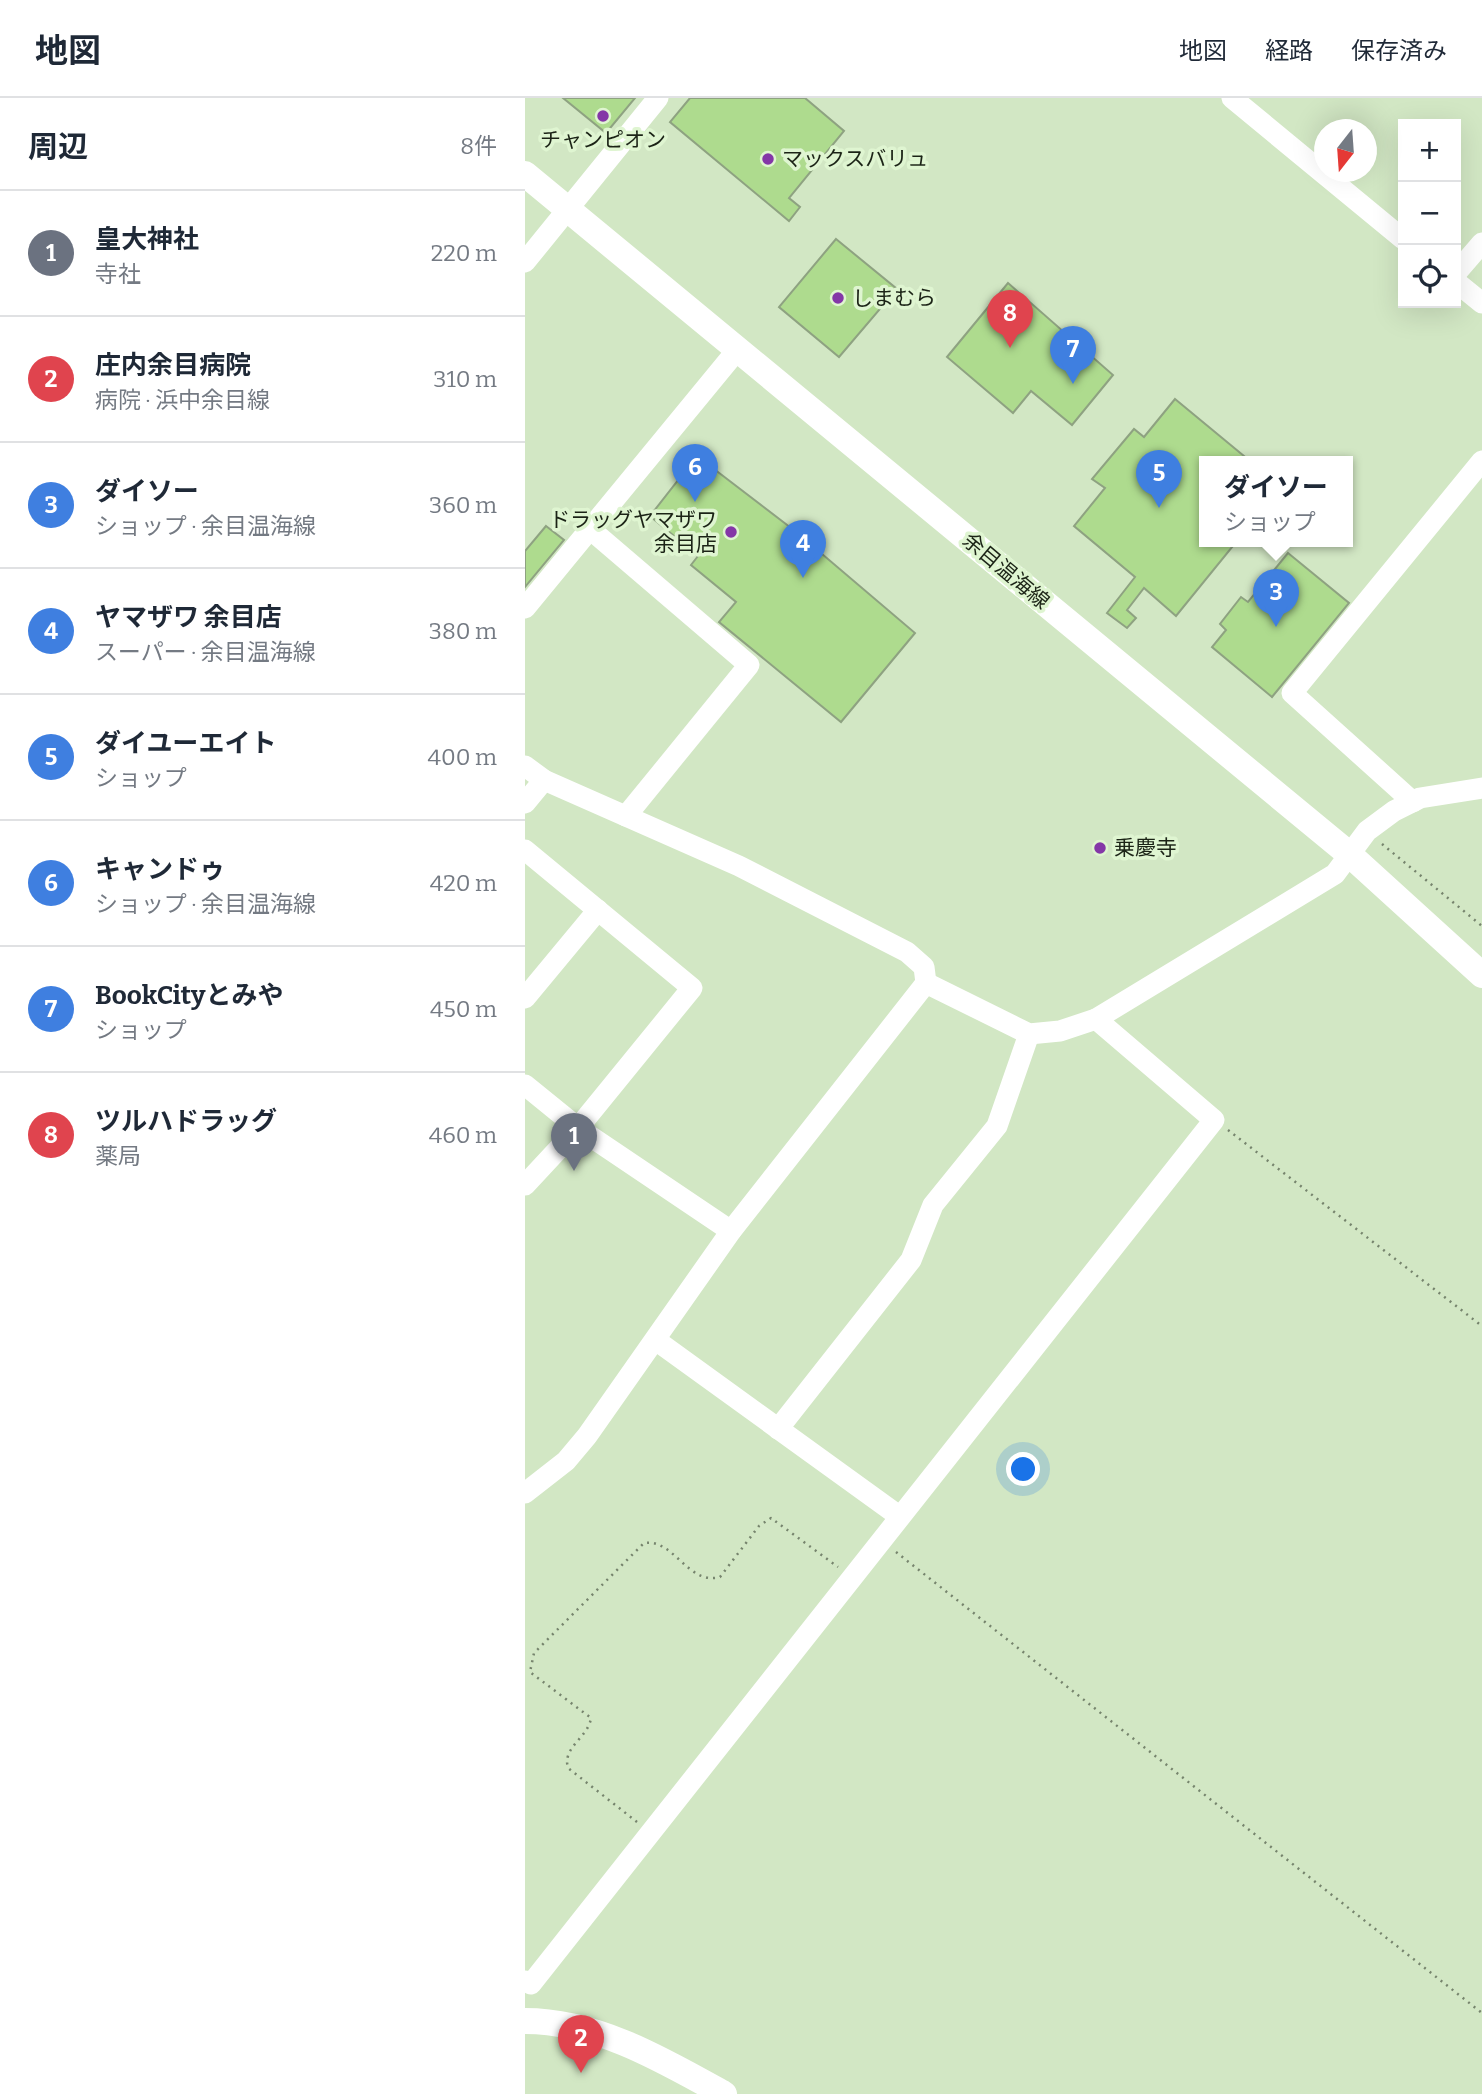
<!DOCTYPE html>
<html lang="ja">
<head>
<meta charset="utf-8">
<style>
  :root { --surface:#fff; --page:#f6f6f7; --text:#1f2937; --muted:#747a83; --line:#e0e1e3; --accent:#8437a7 }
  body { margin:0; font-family:Bitter,"Noto Sans JP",serif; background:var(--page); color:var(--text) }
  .controls { position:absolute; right:21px; top:21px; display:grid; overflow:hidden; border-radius:0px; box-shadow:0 7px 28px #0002 }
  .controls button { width:63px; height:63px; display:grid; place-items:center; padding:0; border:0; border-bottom:2px solid var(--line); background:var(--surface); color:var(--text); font:35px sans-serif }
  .compass { position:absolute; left:789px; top:21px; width:63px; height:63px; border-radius:50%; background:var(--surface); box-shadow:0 7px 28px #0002; rotate:197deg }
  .you { position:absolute; left:499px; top:1372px; width:24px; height:24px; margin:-18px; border:5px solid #fff; border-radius:50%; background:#1a73e8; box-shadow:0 0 0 10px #1a73e833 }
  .badge { display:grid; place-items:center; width:46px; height:46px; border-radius:50%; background:var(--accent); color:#fff; font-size:23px; font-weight:700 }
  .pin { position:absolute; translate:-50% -58px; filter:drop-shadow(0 2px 4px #0008) }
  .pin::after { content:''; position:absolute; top:37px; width:24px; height:21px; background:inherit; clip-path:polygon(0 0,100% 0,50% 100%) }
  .popup { position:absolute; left:674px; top:358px; width:154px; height:91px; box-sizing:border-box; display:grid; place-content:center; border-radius:0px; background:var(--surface); filter:drop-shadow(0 2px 5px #0005); font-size:23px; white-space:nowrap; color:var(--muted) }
  .popup b { font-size:26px; color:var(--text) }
  .popup::after { content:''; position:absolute; left:50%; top:100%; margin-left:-14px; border:14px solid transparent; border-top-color:var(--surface) }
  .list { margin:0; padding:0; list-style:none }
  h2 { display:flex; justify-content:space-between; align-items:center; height:91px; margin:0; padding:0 28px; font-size:30px }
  h2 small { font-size:23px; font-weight:400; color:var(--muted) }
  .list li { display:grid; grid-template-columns:46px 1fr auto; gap:21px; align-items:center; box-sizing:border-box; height:126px; padding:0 28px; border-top:2px solid var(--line) }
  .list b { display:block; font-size:26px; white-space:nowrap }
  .list p { margin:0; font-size:23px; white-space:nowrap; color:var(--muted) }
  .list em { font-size:23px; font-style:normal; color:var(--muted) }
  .icon { flex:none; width:38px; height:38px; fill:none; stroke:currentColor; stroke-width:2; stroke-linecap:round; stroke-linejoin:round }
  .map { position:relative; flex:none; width:957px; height:1996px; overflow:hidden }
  header { display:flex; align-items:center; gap:42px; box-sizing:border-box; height:98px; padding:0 35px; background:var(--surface); border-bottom:2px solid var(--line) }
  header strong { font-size:33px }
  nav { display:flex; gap:38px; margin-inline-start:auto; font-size:24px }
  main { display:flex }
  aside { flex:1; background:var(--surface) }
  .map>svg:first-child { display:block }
  .building { fill:#aedb8e; stroke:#8ea281; stroke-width:2 }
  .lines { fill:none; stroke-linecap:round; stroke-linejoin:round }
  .path { stroke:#76846d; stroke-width:2.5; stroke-dasharray:2 5; stroke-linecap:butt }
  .minor { stroke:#fff; stroke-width:21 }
  .major { stroke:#fff; stroke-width:26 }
  .poi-dot { fill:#8437a7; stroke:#dff5d1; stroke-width:2.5 }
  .labels { text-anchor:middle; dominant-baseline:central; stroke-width:7; stroke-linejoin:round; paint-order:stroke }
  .poi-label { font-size:21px; fill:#1b2316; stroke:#dff5d1; text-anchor:start }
  .street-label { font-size:21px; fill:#1b2316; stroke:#dff5d1 }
</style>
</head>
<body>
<header>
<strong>地図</strong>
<nav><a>地図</a><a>経路</a><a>保存済み</a></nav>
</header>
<main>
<aside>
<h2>周辺<small>8件</small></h2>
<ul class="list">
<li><span class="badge" style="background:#6b7280">1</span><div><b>皇大神社</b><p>寺社</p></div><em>220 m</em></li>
<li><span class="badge" style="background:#e0444e">2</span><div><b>庄内余目病院</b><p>病院 · 浜中余目線</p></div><em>310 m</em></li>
<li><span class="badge" style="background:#3f7fe0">3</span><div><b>ダイソー</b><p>ショップ · 余目温海線</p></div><em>360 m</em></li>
<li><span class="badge" style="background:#3f7fe0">4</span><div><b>ヤマザワ 余目店</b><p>スーパー · 余目温海線</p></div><em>380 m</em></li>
<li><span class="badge" style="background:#3f7fe0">5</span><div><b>ダイユーエイト</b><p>ショップ</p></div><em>400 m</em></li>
<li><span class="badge" style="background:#3f7fe0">6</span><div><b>キャンドゥ</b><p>ショップ · 余目温海線</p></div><em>420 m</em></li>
<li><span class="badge" style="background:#3f7fe0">7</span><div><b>BookCityとみや</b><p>ショップ</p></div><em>450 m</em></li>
<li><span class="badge" style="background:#e0444e">8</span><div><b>ツルハドラッグ</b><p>薬局</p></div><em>460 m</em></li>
</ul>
</aside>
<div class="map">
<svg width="957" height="1996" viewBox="0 0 957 1996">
  <rect width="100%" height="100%" fill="#d2e7c4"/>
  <g class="building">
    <path d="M38,0h72l-29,35z"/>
    <path d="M165,0h115l39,33 -55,67 11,9 -11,14 -119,-99z"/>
    <path d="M311,141l61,50 -58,68 -60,-50z"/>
    <path d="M483,185l105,92 -41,50 -41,-34 -18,22 -66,-56z"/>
    <path d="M650,301l75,62h-46v80h33l-61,75 -32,-28 -17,22 9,8 -9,10 -20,-15 28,-36 -61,-51 31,-38 -13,-9 42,-50 10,8z"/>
    <path d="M172,358l98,75 120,102 -74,89 -122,-100 17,-20 -45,-37 7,-9 -48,-40z"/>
    <path d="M21,428l18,14 -39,47v-36z"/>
    <path d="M763,455l61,50 -77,94 -60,-50 14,-17 -6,-6 21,-27 7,5z"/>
  </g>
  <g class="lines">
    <g class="path">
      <path d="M857,746l100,82"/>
      <path d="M703,1032l254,196"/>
      <path d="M371,1454l586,461"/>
      <path d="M112,1724l-69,-54c-6,-21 20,-30 23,-50l-61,-46 4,-19 110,-110c30,-5 44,43 76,34l39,-51 12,-8 67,49"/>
    </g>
    <g class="minor">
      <path d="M707,0l171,141"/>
      <path d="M0,164l133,-164"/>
      <path d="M931,175l26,-30"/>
      <path d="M931,184l26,21"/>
      <path d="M65,431l159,136 -123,151"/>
      <path d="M0,510l213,-259"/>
      <path d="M0,668l19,14 195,86 168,86 17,15 2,16 -195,248 -144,205 -21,25 -41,32"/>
      <path d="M888,704l-121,-109 190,-232"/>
      <path d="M0,705l19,-23"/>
      <path d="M0,752l167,138 -114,140 -53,57"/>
      <path d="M401,885l103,51 31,-3 36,-12 239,-145 32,-43 27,-20 26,-13 62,-10"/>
      <path d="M0,900l73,-88"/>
      <path d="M0,987l53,43 153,103"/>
      <path d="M132,1243l242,175"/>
      <path d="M253,1331l133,-169 22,-55 64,-79 32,-92"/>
      <path d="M0,1883l6,3 683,-864 -118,-101"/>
    </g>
    <g class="major">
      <path d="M0,76l824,680 133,121"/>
      <path d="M0,1923c72,0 138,39 199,73"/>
    </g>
  </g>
  <g class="poi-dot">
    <circle cx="78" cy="18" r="7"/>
    <circle cx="243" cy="61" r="7"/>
    <circle cx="313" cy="200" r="7"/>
    <circle cx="206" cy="434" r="7"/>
    <circle cx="575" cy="750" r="7"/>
  </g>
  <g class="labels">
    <g class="poi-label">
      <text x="78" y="42" text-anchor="middle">チャンピオン</text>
      <text x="257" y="61">マックスバリュ</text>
      <text x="327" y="200">しまむら</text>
      <text x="192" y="422" text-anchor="end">ドラッグヤマザワ<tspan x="192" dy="24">余目店</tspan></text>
      <text x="589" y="750">乗慶寺</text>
    </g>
    <g class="street-label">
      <text transform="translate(481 473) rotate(40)">余目温海線</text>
    </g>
  </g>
</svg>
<div class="controls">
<button>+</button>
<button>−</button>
<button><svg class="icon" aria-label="locate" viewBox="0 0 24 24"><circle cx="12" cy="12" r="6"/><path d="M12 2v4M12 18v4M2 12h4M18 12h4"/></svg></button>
</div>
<svg class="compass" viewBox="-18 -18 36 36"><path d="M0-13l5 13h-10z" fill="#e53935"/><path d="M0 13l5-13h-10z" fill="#747a83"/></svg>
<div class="you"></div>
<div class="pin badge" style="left:49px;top:1073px;background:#6b7280">1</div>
<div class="pin badge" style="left:56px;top:1975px;background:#e0444e">2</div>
<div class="pin badge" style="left:751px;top:529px;background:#3f7fe0">3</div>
<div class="popup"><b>ダイソー</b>ショップ</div>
<div class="pin badge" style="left:278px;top:480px;background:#3f7fe0">4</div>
<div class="pin badge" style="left:634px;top:410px;background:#3f7fe0">5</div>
<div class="pin badge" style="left:170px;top:404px;background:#3f7fe0">6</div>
<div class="pin badge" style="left:548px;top:286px;background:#3f7fe0">7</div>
<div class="pin badge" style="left:485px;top:250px;background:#e0444e">8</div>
</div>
</main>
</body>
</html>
